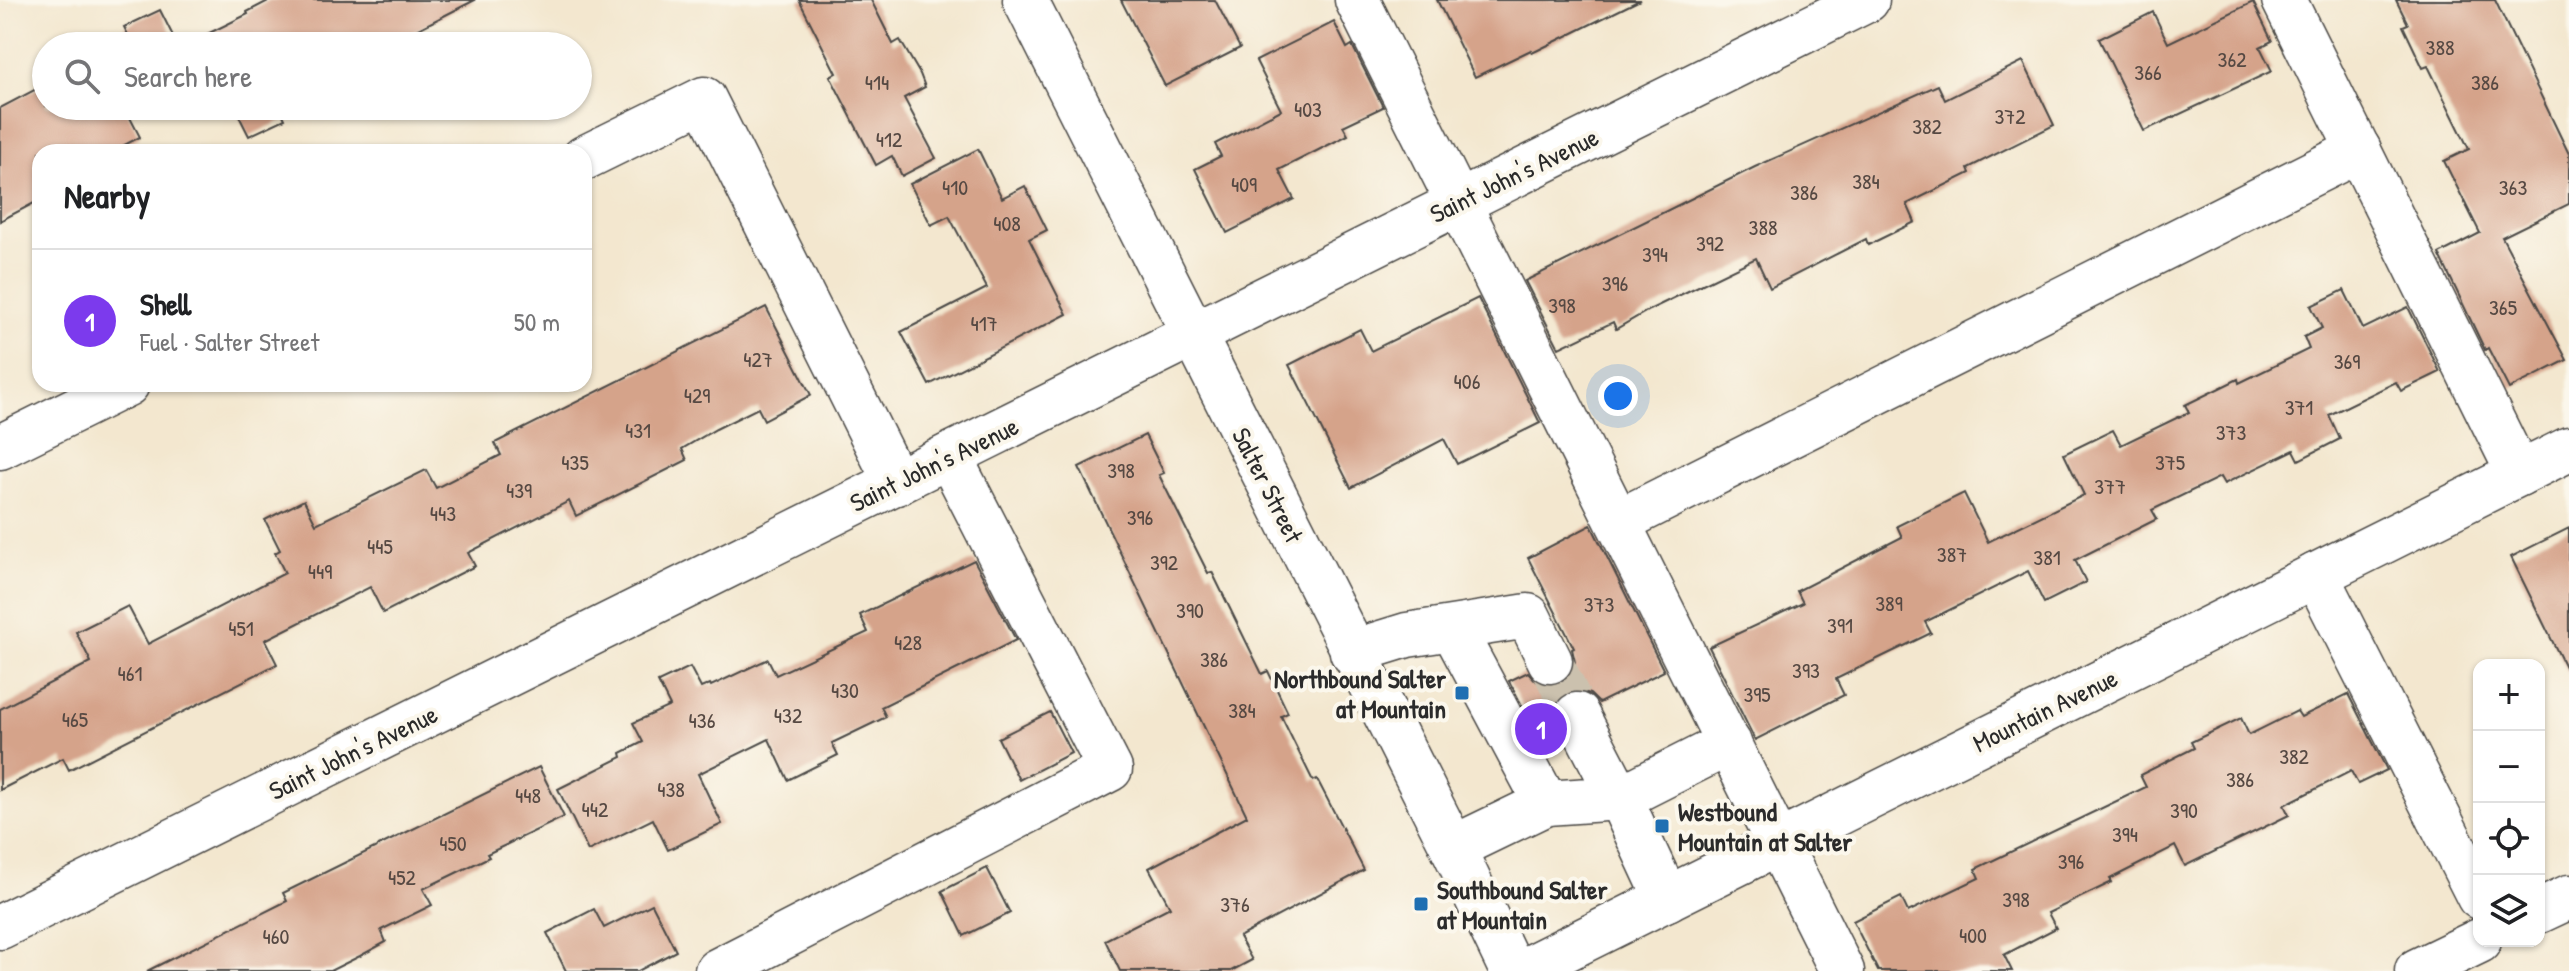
<!DOCTYPE html>
<html lang="en">
<head>
<meta charset="utf-8">
<style>
  :root { --surface:#fff; --page:#f2f2f2; --text:#202124; --muted:#757577; --line:#e0e0e0; --accent:#7c3aed }
  body { margin:0; font-family:"Patrick Hand",sans-serif; background:var(--page); color:var(--text) }
  .controls { position:absolute; right:24px; bottom:24px; display:grid; overflow:hidden; border-radius:16px; box-shadow:0 2px 6px #0004 }
  .controls button { width:72px; height:72px; display:grid; place-items:center; padding:0; border:0; border-bottom:2px solid var(--line); background:var(--surface); color:var(--text); font:40px sans-serif }
  .you { position:absolute; left:1618px; top:396px; width:28px; height:28px; margin:-20px; border:6px solid #fff; border-radius:50%; background:#1a73e8; box-shadow:0 0 0 12px #1a73e833 }
  .badge { display:grid; place-items:center; width:52px; height:52px; border-radius:50%; background:var(--accent); color:#fff; font-size:26px; font-weight:700 }
  .pin { position:absolute; translate:-50% -50%; border:4px solid #fff; box-shadow:0 2px 8px #0006 }
  .list { margin:0; padding:0; list-style:none }
  h2 { display:flex; justify-content:space-between; align-items:center; height:104px; margin:0; padding:0 32px; font-size:34px }
  h2 small { font-size:26px; font-weight:400; color:var(--muted) }
  .list li { display:grid; grid-template-columns:52px 1fr auto; gap:24px; align-items:center; box-sizing:border-box; height:144px; padding:0 32px; border-top:2px solid var(--line) }
  .list b { display:block; font-size:30px; white-space:nowrap }
  .list p { margin:0; font-size:26px; white-space:nowrap; color:var(--muted) }
  .list em { font-size:26px; font-style:normal; color:var(--muted) }
  .icon { flex:none; width:44px; height:44px; fill:none; stroke:currentColor; stroke-width:2; stroke-linecap:round; stroke-linejoin:round }
  .map { position:relative; flex:none; width:2569px; height:971px; overflow:hidden }
  .search { position:absolute; background:var(--surface); box-shadow:0 2px 6px #0004; left:32px; top:32px; width:560px; height:88px; display:flex; align-items:center; gap:20px; box-sizing:border-box; padding:0 28px; border-radius:44px; color:var(--muted); font-size:30px }
  .panel { position:absolute; background:var(--surface); box-shadow:0 2px 6px #0004; left:32px; top:144px; width:560px; height:248px; border-radius:24px }
  .map>svg:first-child { display:block }
  .building { fill:#d5a38a }
  .lines { fill:none; stroke-linecap:round; stroke-linejoin:round }
  .minor-tunnel { stroke:#cbc1ae; stroke-width:44; stroke-dasharray:44 22; stroke-linecap:butt }
  .minor-casing { stroke:#494744; stroke-width:47 }
  .major-casing { stroke:#494744; stroke-width:47 }
  .minor { stroke:#fff; stroke-width:44 }
  .major { stroke:#fff; stroke-width:44 }
  .poi-dot { fill:#1f6fb2; stroke:#fbf7ec; stroke-width:3 }
  .labels { text-anchor:middle; dominant-baseline:central; stroke-width:8; stroke-linejoin:round; paint-order:stroke }
  .number-label { font-size:22px; fill:#564943 }
  .street-label { font-size:26px; fill:#2b2b2b; stroke:#fbf7ec }
  .poi-label { font-size:26px; font-weight:bold; fill:#2b2b2b; stroke:#fbf7ec; text-anchor:start }
</style>
</head>
<body>
<div class="map">
<svg width="2569" height="971" viewBox="0 0 2569 971">
  <rect width="100%" height="100%" fill="#fbf7ec"/>
  <filter id="ink" filterUnits="userSpaceOnUse"><feTurbulence type="fractalNoise" baseFrequency=".0125" numOctaves="2"/><feDisplacementMap in="SourceGraphic" scale="16" xChannelSelector="R" yChannelSelector="G"/><feConvolveMatrix kernelMatrix="1 2 1 2 8 2 1 2 1" color-interpolation-filters="sRGB"/></filter>
  <filter id="wash" filterUnits="userSpaceOnUse"><feTurbulence type="fractalNoise" baseFrequency=".006" numOctaves="4" result="noise"/><feDisplacementMap in="SourceGraphic" scale="32" xChannelSelector="R" yChannelSelector="G"/><feGaussianBlur stdDeviation="1.8" result="paint"/><feColorMatrix in="noise" values="0 0 0 0 0 0 0 0 0 0 0 0 0 0 0 0 0 1.4 0 .05"/><feComposite in="paint" operator="in"/></filter>
  <g filter="url(#wash)">
    <rect width="100%" height="100%" fill="#f3e7cf"/>
    <g id="blocks">
      <g class="building">
        <path d="M270,0h205l-90,46h-202l65,-32 -1,-2z"/>
        <path d="M799,0h72l22,44 7,-4 20,34 5,13 -21,11 32,60 -34,18 -10,-20 -16,9 -46,-89 6,-3z"/>
        <path d="M1121,0h94l25,48 -75,38z"/>
        <path d="M1437,0h203l-108,53 -1,-3 -56,27z"/>
        <path d="M2396,0h99l74,154v50l-67,33 65,123 -58,29 -21,-41 -3,2 -46,-96 41,-21 -36,-72 25,-12 -41,-83 -5,2 -20,-42 5,-2z"/>
        <path d="M2253,2l19,39 -12,6 12,24 -128,60 -45,-92 54,-27 15,31z"/>
        <path d="M160,10l18,36h-44l-10,-19z"/>
        <path d="M1334,22l13,26 5,-3 31,62 -40,19 5,9 -69,35 15,29 -67,34 -32,-64 26,-13 -6,-12 66,-34 -25,-49z"/>
        <path d="M2023,61l31,64 -86,43 2,5 -63,31 8,18 -47,23 -2,-6 -96,49 -14,-30 -107,52 -33,19 -3,-7 -54,26 -34,-67 230,-114 183,-82 7,15z"/>
        <path d="M40,87l6,12v7h78l16,31 -29,15h-71v48l-40,21v-113z"/>
        <path d="M234,106h45l6,13 -36,17z"/>
        <path d="M978,149l24,49 23,-12 22,44 -18,9 38,75 -138,71 -28,-53 86,-44 -38,-72 -18,9 -21,-41z"/>
        <path d="M2344,290l19,39 45,-22 32,65 -39,19 -5,-9 -67,33 11,24 -41,21 -5,-10 -70,34 -4,-7 -68,33 5,9 -82,41 11,22 -42,21 -16,-32 -103,51 6,11 -95,46 8,16 -89,45 -46,-93 94,-44 -6,-12 105,-54 -5,-11 67,-33 24,49 96,-47 -20,-41 49,-24 8,15 68,-33 -4,-7 53,-26 1,4 70,-34 -5,-12 18,-9 -11,-22z"/>
        <path d="M1478,298l62,125 -83,41 -13,-25 -93,49 -62,-123 71,-36 11,22z"/>
        <path d="M766,307l45,88 -47,25 -6,-12 -42,21 -34,20 5,11 -111,56 -7,-15 -101,52 7,13 -92,47 -13,-26 -105,53 12,24 -208,106 -6,-12 -63,32v-81l91,-47 -15,-30 52,-26 20,38 137,-71 -10,-20 5,-3 -15,-30 39,-20 12,24 110,-54 10,18 65,-33 -6,-12z"/>
        <path d="M1145,435l19,38 -5,2 49,98 4,-1 50,102 6,-3 20,42 -7,3 32,65 4,-2 47,91 -125,67 13,23 -21,11h-111l-15,-31 65,-33 -21,-39 98,-52 -168,-349z"/>
        <path d="M1591,525l73,146 -65,32 -9,-9 -11,-4 -13,3 -10,9 -4,13 3,11 -17,9 -29,-54 19,-9 9,10 12,4 11,-2 10,-8 5,-14 -3,-13 2,-1 -46,-90z"/>
        <path d="M2569,528v147l-58,-118z"/>
        <path d="M974,560l42,80 -135,67 5,10 -54,26 6,12 -50,25 -19,-41 -71,35 24,50 -54,26 -15,-31 -65,32 -30,-62 64,-32 -1,-4 22,-11 -10,-19 37,-17 -12,-24 32,-15 11,21 9,-4 1,2 57,-27 8,16 92,-43 -8,-17z"/>
        <path d="M2348,694l39,76 -29,14 -7,-13 -67,34 5,10 -104,51 -10,-20 -65,33 2,3 -64,31 8,15 -52,27 8,16h-134l-25,-50 48,-24 7,15 71,-34 -4,-9 171,-82 -6,-12 54,-27 -3,-6 50,-24 8,17 48,-24 4,6z"/>
        <path d="M1050,712l21,41 -52,27 -21,-42z"/>
        <path d="M539,767l25,50 -77,37 2,3 -66,32 9,16 -51,25 5,12 -26,14 -30,15h-183l140,-70 -4,-8z"/>
        <path d="M987,868l23,45 -46,23 -22,-45z"/>
        <path d="M652,904l24,47 -38,20h-72l-19,-38 47,-24 10,19z"/>
      </g>
    </g>
  </g>
  <g filter="url(#ink)">
    <use href="#blocks" fill-opacity="0" stroke="#494744" stroke-width="2"/>
    <g class="lines">
      <path class="minor-tunnel" d="M1550,661l27,54"/>
      <defs>
        <g id="minor">
          <path d="M1357,0l485,971"/>
          <path d="M2284,0l235,474"/>
          <path d="M584,158l120,-59 192,384"/>
          <path d="M0,447l127,-63"/>
          <path d="M1618,522l741,-372"/>
          <path d="M2316,575l163,322"/>
          <path d="M1453,629l93,174"/>
          <path d="M1352,652l55,-17 121,-19 22,45"/>
          <path d="M1453,848l93,-45 74,-5 -43,-83"/>
          <path d="M1667,899l-47,-101 109,-55"/>
          <path d="M2539,911l30,-14"/>
          <path d="M0,927l1867,-927"/>
          <path d="M717,971l393,-202 -161,-313"/>
          <path d="M2417,971l62,-30"/>
        </g>
        <g id="major">
          <path d="M1025,0l428,848 59,123"/>
          <path d="M1522,971l1047,-522"/>
        </g>
      </defs>
      <use href="#minor" class="minor-casing"/>
      <use href="#major" class="major-casing"/>
      <use href="#minor" class="minor"/>
      <use href="#major" class="major"/>
    </g>
  </g>
  <g class="poi-dot">
    <rect x="1454" y="685" width="16" height="16" rx="4"/>
    <rect x="1654" y="818" width="16" height="16" rx="4"/>
    <rect x="1413" y="896" width="16" height="16" rx="4"/>
  </g>
  <g class="labels">
    <g class="number-label">
      <text x="2440" y="47">388</text>
      <text x="2232" y="59">362</text>
      <text x="2148" y="72">366</text>
      <text x="877" y="82">414</text>
      <text x="2485" y="82">386</text>
      <text x="1308" y="109">403</text>
      <text x="2010" y="116">372</text>
      <text x="1927" y="126">382</text>
      <text x="889" y="139">412</text>
      <text x="1866" y="181">384</text>
      <text x="1244" y="184">409</text>
      <text x="955" y="187">410</text>
      <text x="2513" y="187">363</text>
      <text x="1804" y="192">386</text>
      <text x="1007" y="223">408</text>
      <text x="1763" y="227">388</text>
      <text x="1710" y="243">392</text>
      <text x="1655" y="254">394</text>
      <text x="1615" y="283">396</text>
      <text x="1562" y="305">398</text>
      <text x="2503" y="307">365</text>
      <text x="984" y="323">417</text>
      <text x="758" y="359">427</text>
      <text x="2347" y="361">369</text>
      <text x="1467" y="381">406</text>
      <text x="697" y="395">429</text>
      <text x="2299" y="407">371</text>
      <text x="638" y="430">431</text>
      <text x="2231" y="432">373</text>
      <text x="575" y="462">435</text>
      <text x="2170" y="462">375</text>
      <text x="1121" y="470">398</text>
      <text x="2110" y="486">377</text>
      <text x="519" y="490">439</text>
      <text x="443" y="513">443</text>
      <text x="1140" y="517">396</text>
      <text x="380" y="546">445</text>
      <text x="1952" y="554">387</text>
      <text x="2047" y="557">381</text>
      <text x="1164" y="562">392</text>
      <text x="320" y="571">449</text>
      <text x="1889" y="603">389</text>
      <text x="1599" y="604">373</text>
      <text x="1190" y="610">390</text>
      <text x="1840" y="625">391</text>
      <text x="241" y="628">451</text>
      <text x="908" y="642">428</text>
      <text x="1214" y="659">386</text>
      <text x="1806" y="670">393</text>
      <text x="130" y="673">461</text>
      <text x="845" y="690">430</text>
      <text x="1757" y="694">395</text>
      <text x="1242" y="710">384</text>
      <text x="788" y="715">432</text>
      <text x="75" y="719">465</text>
      <text x="702" y="720">436</text>
      <text x="2294" y="756">382</text>
      <text x="2240" y="779">386</text>
      <text x="671" y="789">438</text>
      <text x="528" y="795">448</text>
      <text x="595" y="809">442</text>
      <text x="2184" y="810">390</text>
      <text x="2125" y="834">394</text>
      <text x="453" y="843">450</text>
      <text x="2071" y="861">396</text>
      <text x="402" y="877">452</text>
      <text x="2016" y="899">398</text>
      <text x="1235" y="904">376</text>
      <text x="1973" y="935">400</text>
      <text x="276" y="936">460</text>
    </g>
    <g class="street-label">
      <text transform="translate(1514 175) rotate(-26)">Saint John's Avenue</text>
      <text transform="translate(934 464) rotate(-26)">Saint John's Avenue</text>
      <text transform="translate(1268 485) rotate(63)">Salter Street</text>
      <text transform="translate(2045 710) rotate(-26)">Mountain Avenue</text>
      <text transform="translate(353 752) rotate(-26)">Saint John's Avenue</text>
    </g>
    <g class="poi-label">
      <text x="1446" y="678" text-anchor="end">Northbound Salter<tspan x="1446" dy="30">at Mountain</tspan></text>
      <text x="1678" y="811">Westbound<tspan x="1678" dy="30">Mountain at Salter</tspan></text>
      <text x="1437" y="889">Southbound Salter<tspan x="1437" dy="30">at Mountain</tspan></text>
    </g>
  </g>
</svg>
<div class="controls">
<button>+</button>
<button>−</button>
<button><svg class="icon" aria-label="locate" viewBox="0 0 24 24"><circle cx="12" cy="12" r="6"/><path d="M12 2v4M12 18v4M2 12h4M18 12h4"/></svg></button>
<button><svg class="icon" aria-label="layers" viewBox="0 0 24 24"><path d="M12 4l9 5-9 5-9-5zM3 14l9 5 9-5"/></svg></button>
</div>
<div class="you"></div>
<div class="pin badge" style="left:1541px;top:729px">1</div>
<div class="search"><svg class="icon" aria-label="search" viewBox="0 0 24 24"><circle cx="10" cy="10" r="6"/><path d="M15 15l6 6"/></svg>Search here</div>
<section class="panel">
<h2>Nearby<small></small></h2>
<ul class="list">
<li><span class="badge">1</span><div><b>Shell</b><p>Fuel · Salter Street</p></div><em>50 m</em></li>
</ul>
</section>
</div>
</body>
</html>
